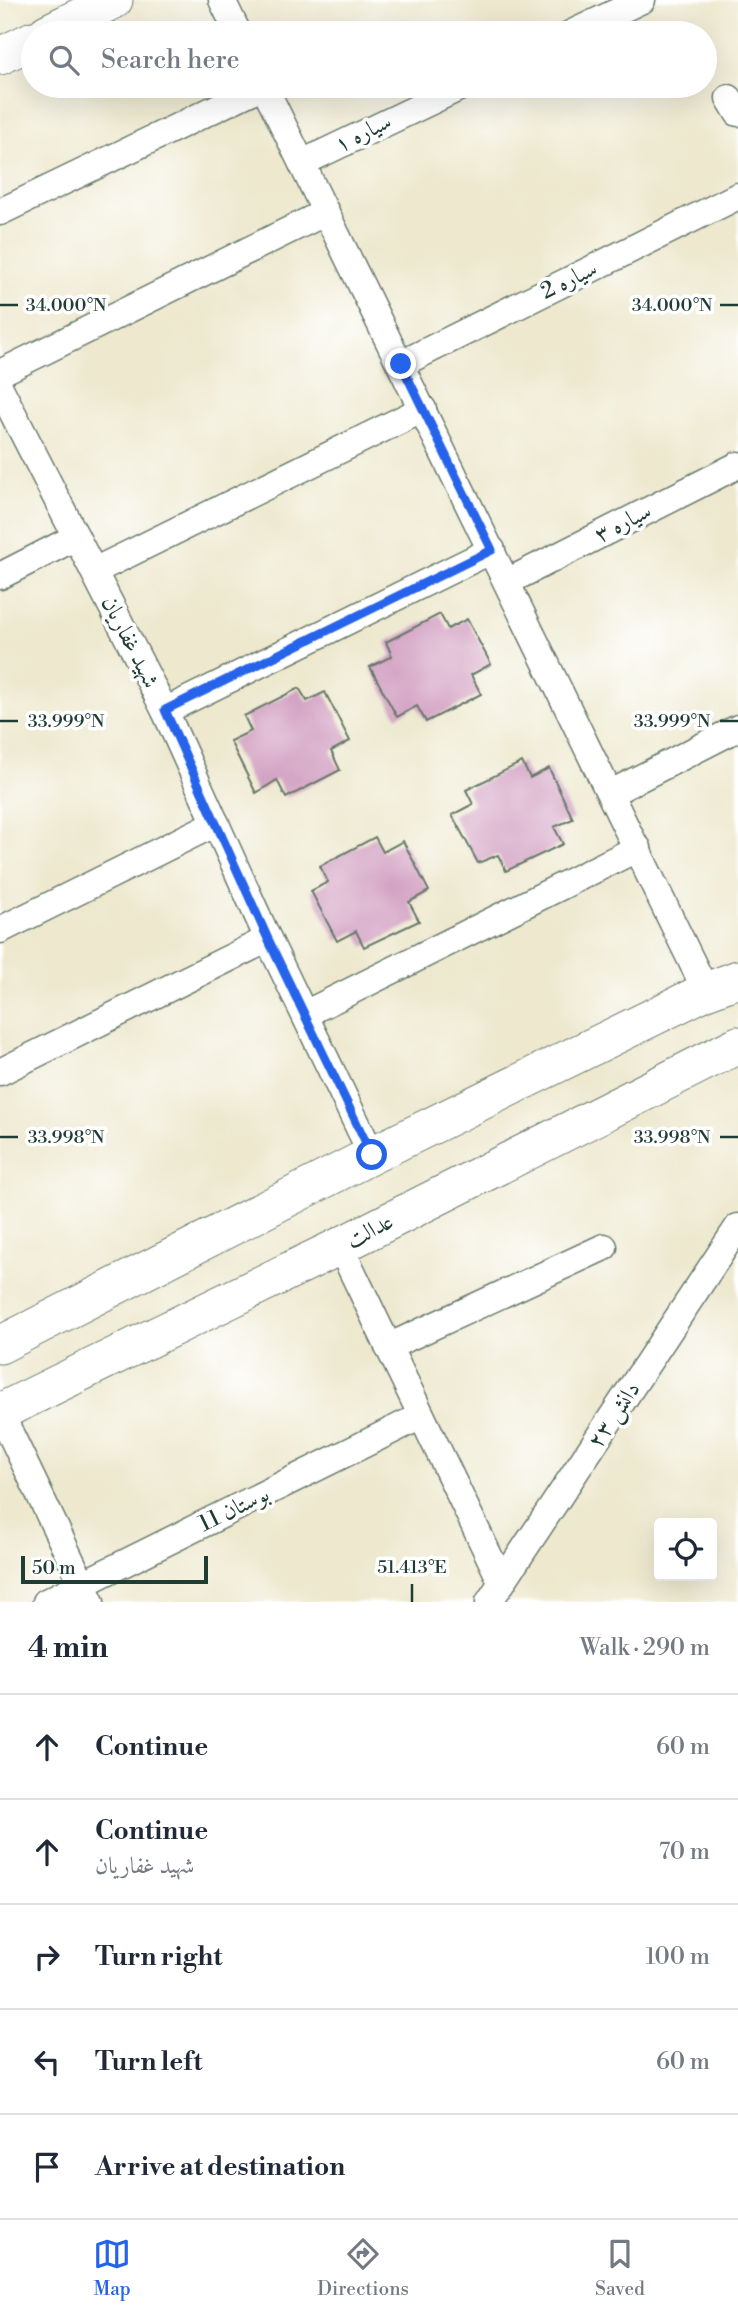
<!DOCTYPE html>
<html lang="en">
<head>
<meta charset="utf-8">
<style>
  :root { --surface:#fff; --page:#f2f2f3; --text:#1f2937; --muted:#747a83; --line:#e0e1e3; --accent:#2563eb }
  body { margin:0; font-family:"Libre Bodoni",Amiri,serif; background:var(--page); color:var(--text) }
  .controls { position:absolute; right:21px; bottom:21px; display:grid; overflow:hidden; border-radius:7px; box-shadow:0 7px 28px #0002 }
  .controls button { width:63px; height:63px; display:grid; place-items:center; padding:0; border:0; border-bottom:2px solid var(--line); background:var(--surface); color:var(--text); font:35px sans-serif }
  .scale { position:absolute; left:21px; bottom:18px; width:187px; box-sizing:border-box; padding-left:7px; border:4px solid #1f3d34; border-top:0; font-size:19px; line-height:24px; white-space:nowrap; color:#1f3d34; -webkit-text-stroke:5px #fff; paint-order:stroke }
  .stop { position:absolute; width:21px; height:21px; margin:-16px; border:5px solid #2563eb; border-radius:50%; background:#fff }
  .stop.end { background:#2563eb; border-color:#fff; box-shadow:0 2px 7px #0008 }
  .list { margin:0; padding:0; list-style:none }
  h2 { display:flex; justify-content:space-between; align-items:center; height:91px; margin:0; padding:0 28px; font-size:30px }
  h2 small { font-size:23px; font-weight:400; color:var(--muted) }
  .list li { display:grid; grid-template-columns:46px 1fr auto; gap:21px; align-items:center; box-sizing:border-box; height:105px; padding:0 28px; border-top:2px solid var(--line) }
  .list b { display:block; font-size:26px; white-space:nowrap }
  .list p { margin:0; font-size:23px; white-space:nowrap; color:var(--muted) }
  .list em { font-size:23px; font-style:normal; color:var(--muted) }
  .icon { flex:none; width:38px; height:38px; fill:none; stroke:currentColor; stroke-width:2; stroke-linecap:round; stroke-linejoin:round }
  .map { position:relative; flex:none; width:738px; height:1602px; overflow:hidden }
  .search { position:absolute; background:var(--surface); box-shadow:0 7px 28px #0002; left:21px; right:21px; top:21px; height:77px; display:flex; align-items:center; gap:18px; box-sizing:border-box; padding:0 24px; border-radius:38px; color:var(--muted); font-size:26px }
  .sheet { height:616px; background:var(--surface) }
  nav { display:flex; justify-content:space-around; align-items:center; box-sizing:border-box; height:98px; border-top:2px solid var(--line); background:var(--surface); font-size:19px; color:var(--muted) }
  nav a { display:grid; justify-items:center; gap:4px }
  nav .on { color:var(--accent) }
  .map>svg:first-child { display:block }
  .building { fill:#d19fc1 }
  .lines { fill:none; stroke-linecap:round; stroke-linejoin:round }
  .street-casing { stroke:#67796a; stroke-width:29 }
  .secondary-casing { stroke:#67796a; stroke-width:39 }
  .street { stroke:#fff; stroke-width:26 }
  .secondary { stroke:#fff; stroke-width:37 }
  .route { stroke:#2563eb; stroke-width:9 }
  .ticks { fill:none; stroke:#1f3d34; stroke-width:2.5 }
  .labels { text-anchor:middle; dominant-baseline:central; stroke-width:7; stroke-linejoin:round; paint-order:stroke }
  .street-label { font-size:23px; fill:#1f3d34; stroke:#fff }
  .ticks-label { font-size:18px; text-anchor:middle; fill:#1f3d34; stroke:#fff; stroke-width:7; stroke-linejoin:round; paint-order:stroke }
</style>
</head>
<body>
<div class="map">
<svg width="738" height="1602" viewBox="0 0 738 1602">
  <rect width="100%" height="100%" fill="#fff"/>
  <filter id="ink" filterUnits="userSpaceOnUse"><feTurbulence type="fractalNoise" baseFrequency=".0143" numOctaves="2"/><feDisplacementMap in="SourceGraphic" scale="14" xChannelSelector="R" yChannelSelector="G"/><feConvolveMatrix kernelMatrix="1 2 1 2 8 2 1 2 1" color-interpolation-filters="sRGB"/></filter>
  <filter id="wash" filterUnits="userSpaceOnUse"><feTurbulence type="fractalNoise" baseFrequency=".00686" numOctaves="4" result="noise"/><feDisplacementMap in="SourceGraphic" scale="28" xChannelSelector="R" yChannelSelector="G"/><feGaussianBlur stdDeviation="1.57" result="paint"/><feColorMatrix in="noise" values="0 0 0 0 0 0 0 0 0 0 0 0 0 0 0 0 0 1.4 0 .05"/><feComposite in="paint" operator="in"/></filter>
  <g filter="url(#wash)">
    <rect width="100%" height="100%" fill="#ede8ce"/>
    <g id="blocks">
      <g class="building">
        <path d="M440,614l8,15 19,-10 24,45 -20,11 10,19 -55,28 -9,-16 -20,11 -27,-50 22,-11 -6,-14z"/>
        <path d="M299,688l8,13 18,-9 25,49 -19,10 9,19 -54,28 -9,-18 -21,13 -26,-52 21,-10 -7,-15z"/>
        <path d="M522,762l8,16 19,-10 24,51 -19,8 9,17 -57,27 -8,-16 -20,8 -26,-48 21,-11 -7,-14z"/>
        <path d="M375,837l8,15 20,-11 26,50 -20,11 10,19 -55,26 -8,-16 -19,10 -26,-50 17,-9 -8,-16z"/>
      </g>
    </g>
  </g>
  <g filter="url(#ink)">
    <use href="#blocks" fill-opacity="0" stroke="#67796a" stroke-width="2"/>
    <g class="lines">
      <defs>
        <g id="street">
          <path d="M222,0l16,33"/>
          <path d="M572,33l70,-33"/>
          <path d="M264,86l442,905"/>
          <path d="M729,98l9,15"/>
          <path d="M302,163l161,-77"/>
          <path d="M0,212l262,-126"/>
          <path d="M401,364l337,-168"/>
          <path d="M0,373l326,-161"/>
          <path d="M0,388l165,323 103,228 104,216"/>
          <path d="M94,571l329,-162"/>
          <path d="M0,576l76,-39"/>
          <path d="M507,582l231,-117"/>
          <path d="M165,711l327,-161"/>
          <path d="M611,793l127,-65"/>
          <path d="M0,930l216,-107"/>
          <path d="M305,1014l333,-166"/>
          <path d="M0,1072l268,-133"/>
          <path d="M340,1246l162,337"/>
          <path d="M388,1347l216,-100"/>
          <path d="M0,1412l91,190"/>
          <path d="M46,1602l375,-186"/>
          <path d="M489,1602l249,-375"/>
        </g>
        <g id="secondary">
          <path d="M47,33l67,-33"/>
          <path d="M0,56l33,-16"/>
          <path d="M0,1345l372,-190 334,-164 32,-12"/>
          <path d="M0,1412l340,-166 398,-201"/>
        </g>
      </defs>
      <use href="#street" class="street-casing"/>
      <use href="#secondary" class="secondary-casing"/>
      <use href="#street" class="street"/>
      <use href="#secondary" class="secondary"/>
    </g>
  </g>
  <g class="lines" filter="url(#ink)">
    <path class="route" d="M372,1155l-104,-216 -103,-229 327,-160 -91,-186"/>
  </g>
  <path class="ticks" d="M0,305h18M720,305h18M0,721h18M720,721h18M0,1137h18M720,1137h18M412,1584v18"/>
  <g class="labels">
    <g class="street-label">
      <text transform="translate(363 133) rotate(-26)">سیاره ۱</text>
      <text transform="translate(569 280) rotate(-26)">سیاره 2</text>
      <text transform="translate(623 523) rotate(-27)">سیاره ۳</text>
      <text transform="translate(130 642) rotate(63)">شهید غفاریان</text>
      <text transform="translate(370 1231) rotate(-27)">عدالت</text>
      <text transform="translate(614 1415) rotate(-56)">دانش ۲۳</text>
      <text transform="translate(234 1509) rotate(-26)">بوستان 11</text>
    </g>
  </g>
  <g class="ticks-label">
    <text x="66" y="311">34.000°N</text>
    <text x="672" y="311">34.000°N</text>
    <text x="66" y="727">33.999°N</text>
    <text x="672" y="727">33.999°N</text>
    <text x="66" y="1143">33.998°N</text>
    <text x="672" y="1143">33.998°N</text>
    <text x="412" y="1573">51.413°E</text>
  </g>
</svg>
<div class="controls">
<button><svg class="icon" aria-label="locate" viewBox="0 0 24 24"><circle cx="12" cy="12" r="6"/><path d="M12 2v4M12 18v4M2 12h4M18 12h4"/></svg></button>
</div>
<div class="scale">50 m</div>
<div class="stop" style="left:372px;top:1155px"></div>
<div class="stop end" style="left:401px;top:364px"></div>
<div class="search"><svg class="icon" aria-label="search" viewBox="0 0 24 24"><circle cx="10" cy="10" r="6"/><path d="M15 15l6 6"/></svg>Search here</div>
</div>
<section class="sheet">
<h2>4 min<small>Walk · 290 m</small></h2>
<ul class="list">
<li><svg class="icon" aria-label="ahead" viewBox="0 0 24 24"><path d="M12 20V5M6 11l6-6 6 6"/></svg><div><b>Continue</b></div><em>60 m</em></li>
<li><svg class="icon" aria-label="ahead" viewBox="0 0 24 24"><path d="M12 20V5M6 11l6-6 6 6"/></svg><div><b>Continue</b><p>شهید غفاریان</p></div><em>70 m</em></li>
<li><svg class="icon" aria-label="right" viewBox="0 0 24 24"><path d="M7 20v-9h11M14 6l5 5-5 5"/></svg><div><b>Turn right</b></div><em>100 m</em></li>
<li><svg class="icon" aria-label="left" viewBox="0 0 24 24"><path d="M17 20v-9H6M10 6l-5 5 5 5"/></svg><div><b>Turn left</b></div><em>60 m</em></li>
<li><svg class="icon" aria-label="arrive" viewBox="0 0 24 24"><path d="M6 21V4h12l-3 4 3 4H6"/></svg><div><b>Arrive at destination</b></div></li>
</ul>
</section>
<nav>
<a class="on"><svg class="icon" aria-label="map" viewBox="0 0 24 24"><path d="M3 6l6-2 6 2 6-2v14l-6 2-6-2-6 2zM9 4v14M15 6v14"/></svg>Map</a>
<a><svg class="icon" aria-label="directions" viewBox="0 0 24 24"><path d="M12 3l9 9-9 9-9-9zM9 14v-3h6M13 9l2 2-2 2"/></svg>Directions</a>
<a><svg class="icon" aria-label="saved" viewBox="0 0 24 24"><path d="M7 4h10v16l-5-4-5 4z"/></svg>Saved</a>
</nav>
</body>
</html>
